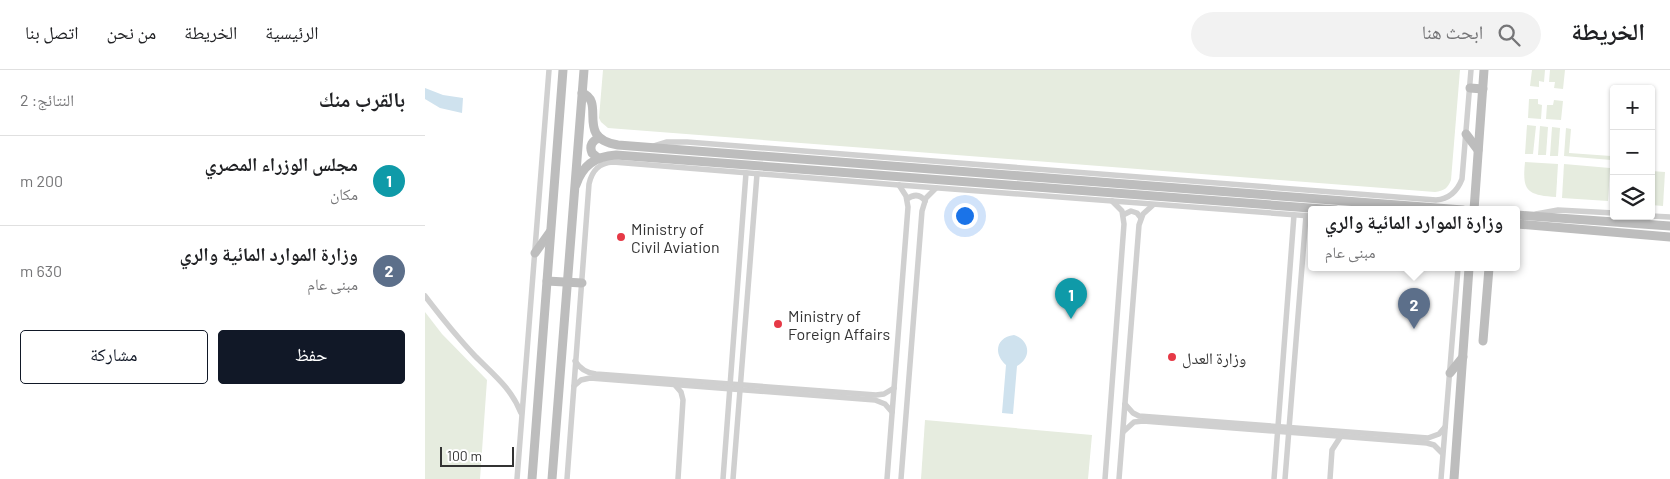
<!DOCTYPE html>
<html lang="ar">
<head>
<meta charset="utf-8">
<style>
  :root { --surface:#fff; --page:#f2f2f2; --text:#202124; --muted:#757577; --line:#e0e0e0; --accent:#111827 }
  body { margin:0; font-family:Barlow,"Noto Naskh Arabic",sans-serif; background:var(--page); color:var(--text); direction:rtl }
  .controls { position:absolute; right:15px; top:15px; display:grid; overflow:hidden; border-radius:5px; box-shadow:0 1px 4px #0004 }
  .controls button { width:45px; height:45px; display:grid; place-items:center; padding:0; border:0; border-bottom:1px solid var(--line); background:var(--surface); color:var(--text); font:25px sans-serif }
  .scale { position:absolute; left:15px; bottom:12px; width:74px; box-sizing:border-box; padding-left:5px; border:2px solid #333; border-top:0; font-size:14px; line-height:18px; white-space:nowrap; color:#333; -webkit-text-stroke:4px #fff; paint-order:stroke }
  .you { position:absolute; left:539px; top:145px; width:18px; height:18px; margin:-12px; border:4px solid #fff; border-radius:50%; background:#1a73e8; box-shadow:0 0 0 8px #1a73e833 }
  .badge { display:grid; place-items:center; width:32px; height:32px; border-radius:50%; background:var(--accent); color:#fff; font-size:16px; font-weight:700 }
  .pin { position:absolute; translate:-50% -41px; filter:drop-shadow(0 1px 2px #0008) }
  .pin::after { content:''; position:absolute; top:26px; width:18px; height:15px; background:inherit; clip-path:polygon(0 0,100% 0,50% 100%) }
  .popup { position:absolute; left:883px; top:136px; width:212px; height:65px; box-sizing:border-box; display:grid; place-content:center; border-radius:5px; background:var(--surface); filter:drop-shadow(0 1px 4px #0005); font-size:16px; white-space:nowrap; color:var(--muted) }
  .popup b { font-size:19px; color:var(--text) }
  .popup::after { content:''; position:absolute; left:50%; top:100%; margin-left:-10px; border:10px solid transparent; border-top-color:var(--surface) }
  .list { margin:0; padding:0; list-style:none }
  h2 { display:flex; justify-content:space-between; align-items:center; height:65px; margin:0; padding:0 20px; font-size:21px }
  h2 small { font-size:16px; font-weight:400; color:var(--muted) }
  .list li { display:grid; grid-template-columns:32px 1fr auto; gap:15px; align-items:center; box-sizing:border-box; height:90px; padding:0 20px; border-top:1px solid var(--line) }
  .list b { display:block; font-size:19px; white-space:nowrap }
  .list p { margin:0; font-size:16px; white-space:nowrap; color:var(--muted) }
  .list em { font-size:16px; font-style:normal; color:var(--muted) }
  .actions { display:flex; gap:10px; padding:15px 20px }
  .actions a { flex:1; padding:11px 0; border:1px solid var(--accent); border-radius:5px; text-align:center; font-size:18px; color:var(--accent) }
  .actions .main { background:var(--accent); color:#fff }
  .icon { flex:none; width:28px; height:28px; fill:none; stroke:currentColor; stroke-width:2; stroke-linecap:round; stroke-linejoin:round }
  .map { position:relative; flex:none; width:1245px; height:409px; overflow:hidden; direction:ltr }
  header { display:flex; align-items:center; gap:30px; box-sizing:border-box; height:70px; padding:0 25px; background:var(--surface); border-bottom:1px solid var(--line) }
  header strong { font-size:24px }
  nav { display:flex; gap:28px; margin-inline-start:auto; font-size:18px }
  .search { width:350px; height:45px; background:var(--page); display:flex; align-items:center; gap:12px; box-sizing:border-box; padding:0 18px; border-radius:28px; color:var(--muted); font-size:19px }
  main { display:flex }
  aside { flex:1; background:var(--surface) }
  .map>svg:first-child { display:block }
  .green { fill:#e6ecdf }
  .water { fill:#cfe2ee }
  .lines { fill:none; stroke-linecap:round; stroke-linejoin:round }
  .street { stroke:#d0d0d0; stroke-width:5.5 }
  .secondary { stroke:#bdbdbd; stroke-width:9 }
  .poi-dot { fill:#e63946; stroke:#fff; stroke-width:2 }
  .labels { text-anchor:middle; dominant-baseline:central; stroke-width:5; stroke-linejoin:round; paint-order:stroke }
  .poi-label { font-size:16px; fill:#333; stroke:#fff; text-anchor:start }
</style>
</head>
<body>
<header>
<strong>الخريطة</strong>
<div class="search"><svg class="icon" aria-label="search" viewBox="0 0 24 24"><circle cx="10" cy="10" r="6"/><path d="M15 15l6 6"/></svg>ابحث هنا</div>
<nav><a>الرئيسية</a><a>الخريطة</a><a>من نحن</a><a>اتصل بنا</a></nav>
</header>
<main>
<div class="map">
<svg width="1245" height="409" viewBox="0 0 1245 409">
  <rect width="100%" height="100%" fill="#fff"/>
  <g class="green">
    <path d="M178,0h857l-9,110c-3,8 -7,11 -16,12l-827,-64 -7,-6 -2,-4z"/>
    <path d="M1107,0h13l-1,12 -5,-1v6l-9,-1z"/>
    <path d="M1125,0h15l-2,19 -9,-1 1,-6h-6z"/>
    <path d="M1104,29h9v5l4,1 -1,14 -13,-1z"/>
    <path d="M1129,30l9,1 -2,19 -15,-1 1,-14h6z"/>
    <path d="M1102,55l9,1 -3,28h-8z"/>
    <path d="M1115,56l8,1 -2,28h-8z"/>
    <path d="M1127,57l8,1 -2,28h-8z"/>
    <path d="M1141,58l5,1 -2,24 42,3v4l-47,-4z"/>
    <path d="M1100,92l33,2 -2,33c-29,-2 -34,-6 -31,-35z"/>
    <path d="M1139,94l46,4 -2,33 -46,-3z"/>
    <path d="M1226,101l14,1 -2,34 -12,-1z"/>
    <path d="M0,242l17,22 45,46 -7,99h-55z"/>
    <path d="M500,350l167,15 -4,44h-167z"/>
  </g>
  <g class="water">
    <path d="M0,18l18,7 20,3 -1,15 -22,-5 -15,-9z"/>
    <path d="M589,265c16,5 18,23 3,31l-4,48 -11,-1 4,-48c-13,-11 -10,-28 8,-30z"/>
  </g>
  <g class="lines">
    <g class="street">
      <path d="M229,76l13,-4h20l749,58c13,-1 21,-8 26,-21l9,-109"/>
      <path d="M482,129c7,-5 13,-5 18,2"/>
      <path d="M1111,144l22,-4 56,3"/>
      <path d="M698,145l8,-4 6,2 4,5"/>
      <path d="M1226,146l19,1"/>
      <path d="M0,226c16,21 32,41 50,60 19,19 36,32 46,57"/>
      <path d="M150,291c5,8 11,12 21,13l280,21 8,-1 10,-6"/>
      <path d="M250,315l6,7 2,8 -5,79"/>
      <path d="M149,316l7,-6 9,-2 285,22 10,4 7,8"/>
      <path d="M700,334l8,9 6,3 289,22 11,-4 6,-7"/>
      <path d="M698,362l11,-10 9,-1 284,22 7,2 8,8"/>
      <path d="M92,409l32,-409"/>
      <path d="M142,409l22,-295c3,-14 10,-21 24,-22l286,23 412,31"/>
      <path d="M298,409l23,-306"/>
      <path d="M308,409l24,-305"/>
      <path d="M462,409l21,-272 -2,-11 -7,-11"/>
      <path d="M476,409l21,-268 4,-13 10,-10"/>
      <path d="M680,409l19,-255 -2,-13 -10,-10"/>
      <path d="M694,409l20,-254 4,-11 10,-9"/>
      <path d="M849,409l20,-264"/>
      <path d="M860,409l21,-263"/>
      <path d="M905,409l2,-29 9,-14"/>
      <path d="M1016,409l17,-211"/>
    </g>
    <g class="secondary">
      <path d="M1045,18l13,1"/>
      <path d="M157,23c25,9 -8,45 36,52l845,65"/>
      <path d="M1041,64l12,16"/>
      <path d="M173,88l-6,-5c-3,-7 0,-13 8,-15"/>
      <path d="M151,115c6,-19 20,-29 40,-30l720,55"/>
      <path d="M1049,140l10,-140"/>
      <path d="M1092,145l153,11"/>
      <path d="M1092,154l153,13"/>
      <path d="M110,183l15,-21"/>
      <path d="M122,211l35,2"/>
      <path d="M1058,271l6,-73"/>
      <path d="M1025,303l13,-16"/>
      <path d="M107,409l31,-409"/>
      <path d="M127,409l32,-409"/>
      <path d="M1029,409l15,-211"/>
    </g>
  </g>
  <g class="poi-dot">
    <circle cx="196" cy="167" r="5"/>
    <circle cx="353" cy="254" r="5"/>
    <circle cx="747" cy="287" r="5"/>
  </g>
  <g class="labels">
    <g class="poi-label">
      <text x="206" y="158">Ministry of<tspan x="206" dy="18">Civil Aviation</tspan></text>
      <text x="363" y="245">Ministry of<tspan x="363" dy="18">Foreign Affairs</tspan></text>
      <text x="757" y="287">وزارة العدل</text>
    </g>
  </g>
</svg>
<div class="controls">
<button>+</button>
<button>−</button>
<button><svg class="icon" aria-label="layers" viewBox="0 0 24 24"><path d="M12 4l9 5-9 5-9-5zM3 14l9 5 9-5"/></svg></button>
</div>
<div class="scale">100 m</div>
<div class="you"></div>
<div class="pin badge" style="left:646px;top:249px;background:#0f9aa8">1</div>
<div class="pin badge" style="left:989px;top:259px;background:#5c6f8a">2</div>
<div class="popup"><b>وزارة الموارد المائية والري</b>مبنى عام</div>
</div>
<aside>
<h2>بالقرب منك<small>النتائج: 2</small></h2>
<ul class="list">
<li><span class="badge" style="background:#0f9aa8">1</span><div><b>مجلس الوزراء المصري</b><p>مكان</p></div><em>200 m</em></li>
<li><span class="badge" style="background:#5c6f8a">2</span><div><b>وزارة الموارد المائية والري</b><p>مبنى عام</p></div><em>630 m</em></li>
</ul>
<div class="actions"><a class="main">حفظ</a><a>مشاركة</a></div>
</aside>
</main>
</body>
</html>
